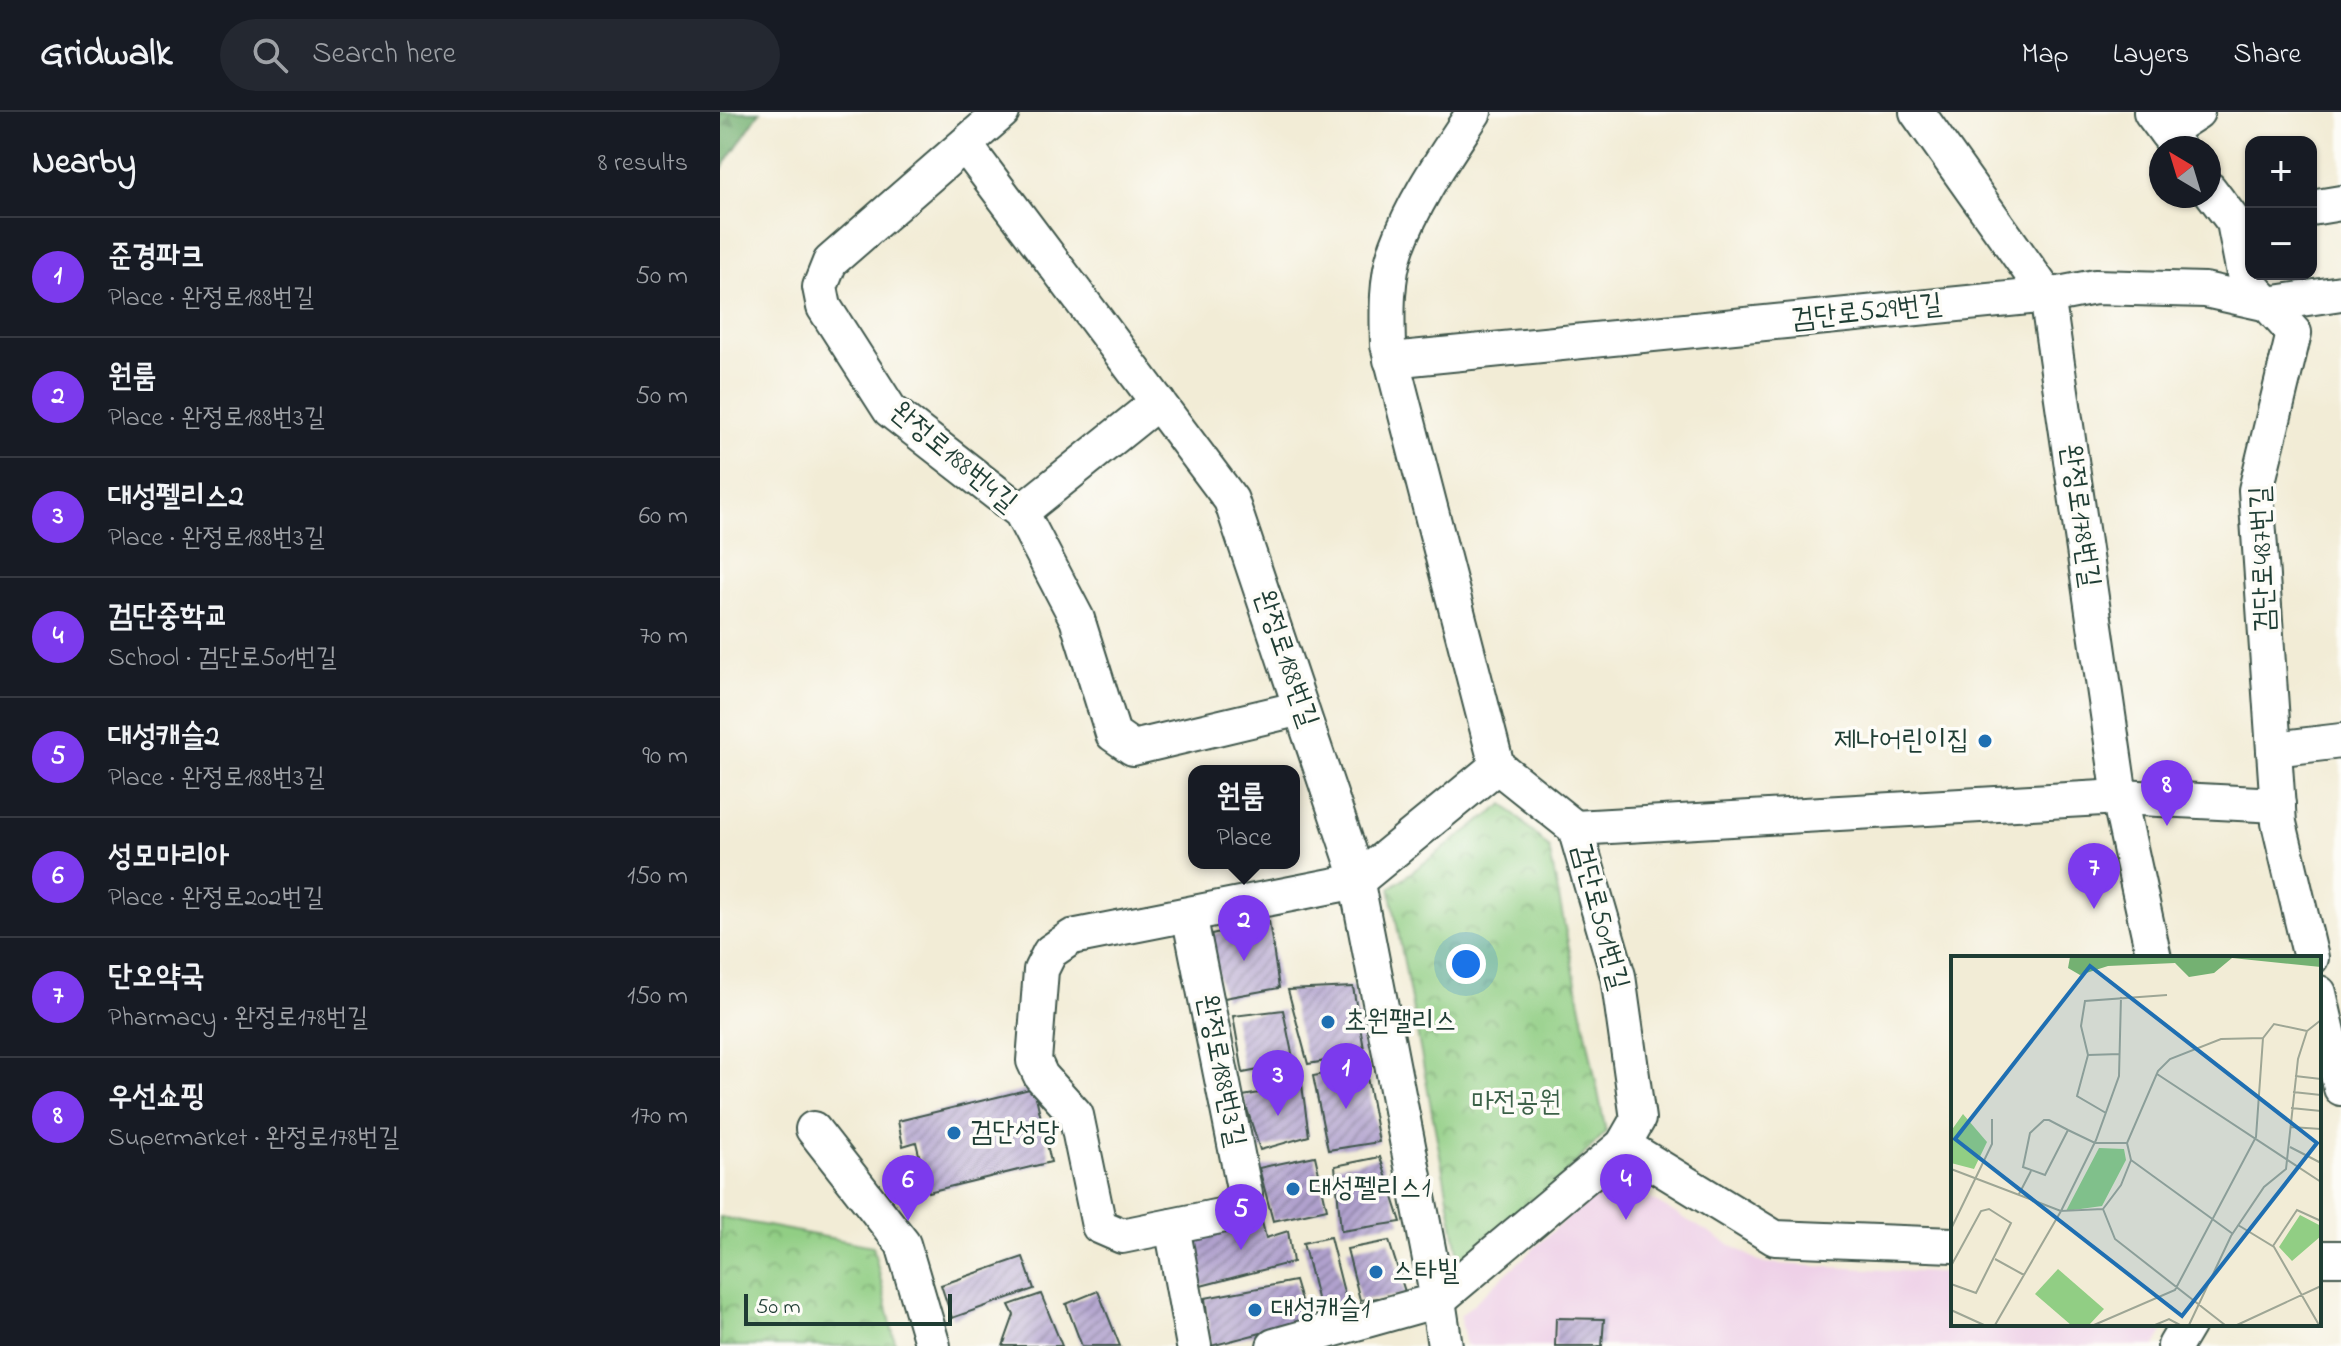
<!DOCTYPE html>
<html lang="en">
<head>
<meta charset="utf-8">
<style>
  :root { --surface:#171b24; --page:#242831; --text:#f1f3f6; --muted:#9ea1a6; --line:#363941; --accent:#7c3aed }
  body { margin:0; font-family:"Indie Flower","Poor Story",sans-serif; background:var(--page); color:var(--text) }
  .controls { position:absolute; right:24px; top:24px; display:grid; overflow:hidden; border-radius:16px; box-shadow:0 2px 6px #0004 }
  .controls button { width:72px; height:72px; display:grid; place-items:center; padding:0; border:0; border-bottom:2px solid var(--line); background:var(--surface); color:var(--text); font:40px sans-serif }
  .compass { position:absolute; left:1429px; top:24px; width:72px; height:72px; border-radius:50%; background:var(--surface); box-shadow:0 2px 6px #0004; rotate:322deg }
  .scale { position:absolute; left:24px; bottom:20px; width:208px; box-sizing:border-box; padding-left:8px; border:4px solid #1f3d34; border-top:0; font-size:22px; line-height:28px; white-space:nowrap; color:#1f3d34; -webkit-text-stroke:6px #fdfcf7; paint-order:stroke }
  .you { position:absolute; left:746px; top:852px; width:28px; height:28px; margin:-20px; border:6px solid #fff; border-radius:50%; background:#1a73e8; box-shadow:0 0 0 12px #1a73e833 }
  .badge { display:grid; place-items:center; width:52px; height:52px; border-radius:50%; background:var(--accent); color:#fff; font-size:26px; font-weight:700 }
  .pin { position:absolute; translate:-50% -66px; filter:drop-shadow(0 2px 4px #0008) }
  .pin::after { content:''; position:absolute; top:42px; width:28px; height:24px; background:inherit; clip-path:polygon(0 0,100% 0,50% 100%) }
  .popup { position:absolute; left:468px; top:653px; width:112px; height:104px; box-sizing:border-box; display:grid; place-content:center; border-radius:16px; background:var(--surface); filter:drop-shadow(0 2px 6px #0005); font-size:26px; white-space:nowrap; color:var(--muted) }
  .popup b { font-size:30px; color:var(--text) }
  .popup::after { content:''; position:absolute; left:50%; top:100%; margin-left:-16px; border:16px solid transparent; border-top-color:var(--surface) }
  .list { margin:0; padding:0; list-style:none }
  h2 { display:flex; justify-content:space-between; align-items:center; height:104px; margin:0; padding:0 32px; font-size:34px }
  h2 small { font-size:26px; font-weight:400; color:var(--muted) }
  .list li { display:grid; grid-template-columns:52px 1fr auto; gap:24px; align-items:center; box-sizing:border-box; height:120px; padding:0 32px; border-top:2px solid var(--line) }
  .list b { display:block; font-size:30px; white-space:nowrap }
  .list p { margin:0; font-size:26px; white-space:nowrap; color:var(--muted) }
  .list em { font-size:26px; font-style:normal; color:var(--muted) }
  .icon { flex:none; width:44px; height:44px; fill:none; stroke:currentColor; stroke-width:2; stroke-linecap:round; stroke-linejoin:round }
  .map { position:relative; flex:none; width:1621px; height:1234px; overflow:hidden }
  header { display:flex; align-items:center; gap:48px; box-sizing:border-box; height:112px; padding:0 40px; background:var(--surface); border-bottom:2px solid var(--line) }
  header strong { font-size:38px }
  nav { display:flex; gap:44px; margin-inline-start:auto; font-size:28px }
  .search { width:560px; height:72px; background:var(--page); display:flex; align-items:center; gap:20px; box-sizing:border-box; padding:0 28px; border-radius:44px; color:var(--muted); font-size:30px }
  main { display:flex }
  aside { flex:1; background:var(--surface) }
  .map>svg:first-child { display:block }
  .built { fill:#eed0e7 }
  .forest { fill:url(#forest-firs); stroke:#4a7753; stroke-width:2 }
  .park { fill:url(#park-crowns); stroke:#58865c; stroke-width:2 }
  .building { fill:url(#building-hatch) }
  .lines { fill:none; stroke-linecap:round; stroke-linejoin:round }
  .street-casing { stroke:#3f574c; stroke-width:38 }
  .street { stroke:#fff; stroke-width:34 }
  .poi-dot { fill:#1f6fb2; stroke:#fdfcf7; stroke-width:3 }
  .labels { text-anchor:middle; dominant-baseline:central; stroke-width:7; stroke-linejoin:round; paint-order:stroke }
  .street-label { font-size:28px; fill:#1f3d34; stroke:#fdfcf7 }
  .poi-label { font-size:28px; fill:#1f3d34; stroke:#fdfcf7; text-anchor:start }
  .park-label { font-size:28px; fill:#3c6148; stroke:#fdfcf7 }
  .inset-road { fill:none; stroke:#9ea695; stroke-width:2 }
  .view { fill:#1f6fb2; fill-opacity:0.15; stroke:#1f6fb2; stroke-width:4 }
  .inset-edge { fill:none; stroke:#1f3d34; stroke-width:4 }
</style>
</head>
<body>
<header>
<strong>Gridwalk</strong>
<div class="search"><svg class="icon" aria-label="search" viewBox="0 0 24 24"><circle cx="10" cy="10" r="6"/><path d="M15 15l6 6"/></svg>Search here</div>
<nav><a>Map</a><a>Layers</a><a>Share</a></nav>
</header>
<main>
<aside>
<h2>Nearby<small>8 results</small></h2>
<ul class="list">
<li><span class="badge">1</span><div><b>준경파크</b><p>Place · 완정로188번길</p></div><em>50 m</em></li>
<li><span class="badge">2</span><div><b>원룸</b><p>Place · 완정로188번3길</p></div><em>50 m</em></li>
<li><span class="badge">3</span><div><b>대성펠리스2</b><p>Place · 완정로188번3길</p></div><em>60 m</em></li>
<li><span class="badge">4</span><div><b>검단중학교</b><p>School · 검단로501번길</p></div><em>70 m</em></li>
<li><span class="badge">5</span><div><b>대성캐슬2</b><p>Place · 완정로188번3길</p></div><em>90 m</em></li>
<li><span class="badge">6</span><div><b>성모마리아</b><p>Place · 완정로202번길</p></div><em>150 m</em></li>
<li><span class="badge">7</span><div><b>단오약국</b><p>Pharmacy · 완정로178번길</p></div><em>150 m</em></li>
<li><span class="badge">8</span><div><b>우선쇼핑</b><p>Supermarket · 완정로178번길</p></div><em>170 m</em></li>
</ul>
</aside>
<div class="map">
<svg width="1621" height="1234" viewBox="0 0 1621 1234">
  <defs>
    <pattern id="forest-firs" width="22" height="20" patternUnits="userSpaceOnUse" patternTransform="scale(2)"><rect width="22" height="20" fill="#74b172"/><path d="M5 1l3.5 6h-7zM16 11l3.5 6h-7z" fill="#5f915e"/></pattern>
    <pattern id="park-crowns" width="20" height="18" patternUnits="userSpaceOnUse" patternTransform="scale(2)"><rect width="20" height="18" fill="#91ce84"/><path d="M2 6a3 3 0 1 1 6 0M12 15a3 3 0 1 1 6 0" fill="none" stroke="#76a86d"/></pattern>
    <pattern id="building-hatch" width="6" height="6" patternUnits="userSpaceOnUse" patternTransform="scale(2)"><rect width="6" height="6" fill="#b0a1cd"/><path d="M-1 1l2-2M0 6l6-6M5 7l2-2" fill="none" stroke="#8f84a7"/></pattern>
  </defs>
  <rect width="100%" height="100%" fill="#fdfcf7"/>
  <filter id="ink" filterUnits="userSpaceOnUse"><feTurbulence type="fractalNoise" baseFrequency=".0125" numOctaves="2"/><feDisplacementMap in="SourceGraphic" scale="16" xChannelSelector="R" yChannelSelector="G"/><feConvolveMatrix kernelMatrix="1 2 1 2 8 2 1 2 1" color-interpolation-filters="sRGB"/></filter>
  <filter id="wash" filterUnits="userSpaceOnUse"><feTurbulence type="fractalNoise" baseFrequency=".006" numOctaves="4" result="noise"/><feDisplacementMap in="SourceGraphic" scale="32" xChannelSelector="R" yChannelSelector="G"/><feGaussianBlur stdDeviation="1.8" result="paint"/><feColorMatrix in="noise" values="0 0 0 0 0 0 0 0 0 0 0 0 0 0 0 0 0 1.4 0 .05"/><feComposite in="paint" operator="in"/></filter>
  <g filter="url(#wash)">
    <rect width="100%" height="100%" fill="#f2ecd6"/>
    <path class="built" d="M892,1065l150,86 191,11v50h214l-12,22h-689l-6,-30z"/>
    <path class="forest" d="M0,0h40l-40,59z"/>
    <g class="park">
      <path d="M784,692l45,44 57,284 -143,146 -73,-390z"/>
      <path d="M0,1105l153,29 23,100h-176z"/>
    </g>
    <g id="blocks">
      <g class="building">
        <path d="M549,809l10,67 -55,10 -17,-63z"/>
        <path d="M633,875l12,67 -57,10 -20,-74z"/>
        <path d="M563,898l11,53 -51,10 -10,-57z"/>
        <path d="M645,955l14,75 -51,8 -15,-74z"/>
        <path d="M582,973l7,51 -49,14 -17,-54z"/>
        <path d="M314,976l17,74 -123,30 -12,-50 -13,4 -5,-25z"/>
        <path d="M595,1044l12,53 -54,12 -14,-53z"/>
        <path d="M660,1045l21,65 -60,9 -6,-65z"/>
        <path d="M541,1106l5,20 22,-7 5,31 -96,25 -8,-49z"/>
        <path d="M610,1125l19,75 -28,2 -18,-71z"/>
        <path d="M669,1129l17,54 -46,5 -13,-51z"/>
        <path d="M303,1145l11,32 -82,29 -11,-33z"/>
        <path d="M575,1169l12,40 -96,25 -6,-48z"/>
        <path d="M378,1179l22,55h-38l-16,-42z"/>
        <path d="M321,1182l21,52h-59l11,-31 -5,-10z"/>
        <path d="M836,1206l48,1 -2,27h-47z"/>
      </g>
    </g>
  </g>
  <g filter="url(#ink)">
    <use href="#blocks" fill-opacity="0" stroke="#3f574c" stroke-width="2"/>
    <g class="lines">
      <defs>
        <g id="street">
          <path d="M282,0l-172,150 -10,25 4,20 66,103 131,102 56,107 36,115 20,14 168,-40"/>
          <path d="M1197,0l130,183 75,516 32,147"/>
          <path d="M1431,0l27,36"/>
          <path d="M1446,20l31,-20"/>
          <path d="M245,33l266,355 122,363 85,437 185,-155 15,-26 -20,-143 -43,-148 -78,-62 -109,-421c-1,-31 -2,-68 9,-98 18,-49 49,-92 77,-135"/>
          <path d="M1489,77l25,33 11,57 49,54 -38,157 23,333 32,135"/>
          <path d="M1591,96l30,-5"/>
          <path d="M671,248l668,-66 36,-7 110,3 63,14 73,-11"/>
          <path d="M301,400l137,-110"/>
          <path d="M1554,637l67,-8"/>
          <path d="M855,716l545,-31 158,8"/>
          <path d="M469,802l56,280 -20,21 -103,21 -23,-10 -23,-111 -35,-39 -7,-15 7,-91 9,-18 22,-15 285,-56 140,-115"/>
          <path d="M1599,881l22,95"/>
          <path d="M93,1017l90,115 30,102"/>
          <path d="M903,1033l152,93 178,7"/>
          <path d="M452,1114l22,120"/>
          <path d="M1599,1146h22"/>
          <path d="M554,1234l164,-46 7,46"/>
          <path d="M1455,1234l13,-22"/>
        </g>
      </defs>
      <use href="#street" class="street-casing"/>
      <use href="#street" class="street"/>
    </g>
  </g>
  <g class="poi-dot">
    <circle cx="1265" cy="629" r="8"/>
    <circle cx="608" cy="910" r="8"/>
    <circle cx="234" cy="1021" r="8"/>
    <circle cx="573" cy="1077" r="8"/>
    <circle cx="656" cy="1160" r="8"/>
    <circle cx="535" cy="1198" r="8"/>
  </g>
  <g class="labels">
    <g class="street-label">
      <text transform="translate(1147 201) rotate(-6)">검단로529번길</text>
      <text transform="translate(233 346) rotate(40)">완정로188번4길</text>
      <text transform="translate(1359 404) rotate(82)">완정로178번길</text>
      <text transform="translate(1544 447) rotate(-92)">검단로487번길</text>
      <text transform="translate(565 547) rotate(71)">완정로188번길</text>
      <text transform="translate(879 805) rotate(75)">검단로501번길</text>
      <text transform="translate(500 959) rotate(79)">완정로188번3길</text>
    </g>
    <g class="poi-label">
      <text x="1249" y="629" text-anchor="end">제나어린이집</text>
      <text x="624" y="910">초원팰리스</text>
      <text x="250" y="1021">검단성당</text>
      <text x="589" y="1077">대성펠리스1</text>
      <text x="672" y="1160">스타빌</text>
      <text x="551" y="1198">대성캐슬1</text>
    </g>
    <g class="park-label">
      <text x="796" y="991">마전공원</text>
    </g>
  </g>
  <g transform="translate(1231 844)">
    <rect width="370" height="370" fill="#f2ecd6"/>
    <path d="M119,1h249l2,10 -89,-9 -18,15 -25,4 -14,-14 -67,3 -28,9 -12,-7z" fill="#74b172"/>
    <path d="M12,158l24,28 -13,27 -23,-6v-32zM148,192l25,1 2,11 -24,46 -36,5zM349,259l21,11v10l-29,25 -13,-14z" fill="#91ce84"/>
    <path d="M107,313l46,40 -15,16h-18l-36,-31z" fill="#91ce84"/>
    <path class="inset-road" d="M137,99l32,-1M206,118l164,108M344,120l26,3M342,136l28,3M340,152l30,3M155,157l-29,-17 11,-41 -7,-29 4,-25 82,-6M340,171l30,2M117,174l-23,45 -22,-8 7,-34 14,-13h5l19,10 27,13h32M339,191l31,16M180,204l102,74M0,213l110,42 -66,114M68,238l12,-23M152,253l18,-24 10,-25 -4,-17 31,-72 12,-12 51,-20 42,-1 11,-14 33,7M152,253l-42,2 35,-71 23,-64 2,-79M152,253l12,30 110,86M287,269l36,22 45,78M0,273l41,-85v-25M322,290l24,-36 24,11M44,303l29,16M0,310l30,-55 8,-2 22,14 -35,70 -25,-9M0,354l33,15M143,369l81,-35 81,-153 7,-99M204,369l14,-6 11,6M238,369l42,-89 33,-49 22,-18 12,-110 9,-28 14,-11M286,369l84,-39"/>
    <path class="view" d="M139,10l227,177 -135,173 -227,-177z"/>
    <rect width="370" height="370" class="inset-edge"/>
  </g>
</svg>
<div class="controls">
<button>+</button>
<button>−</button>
</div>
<svg class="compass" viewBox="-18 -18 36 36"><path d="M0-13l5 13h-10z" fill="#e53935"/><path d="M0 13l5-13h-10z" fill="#9ea1a6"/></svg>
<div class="scale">50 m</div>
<div class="you"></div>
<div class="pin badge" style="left:626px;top:997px">1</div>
<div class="pin badge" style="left:524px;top:849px">2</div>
<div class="popup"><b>원룸</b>Place</div>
<div class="pin badge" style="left:558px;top:1004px">3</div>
<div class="pin badge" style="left:906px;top:1108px">4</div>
<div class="pin badge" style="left:521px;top:1138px">5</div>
<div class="pin badge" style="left:188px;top:1109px">6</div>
<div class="pin badge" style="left:1374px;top:797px">7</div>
<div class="pin badge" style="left:1447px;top:714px">8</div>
</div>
</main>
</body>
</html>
